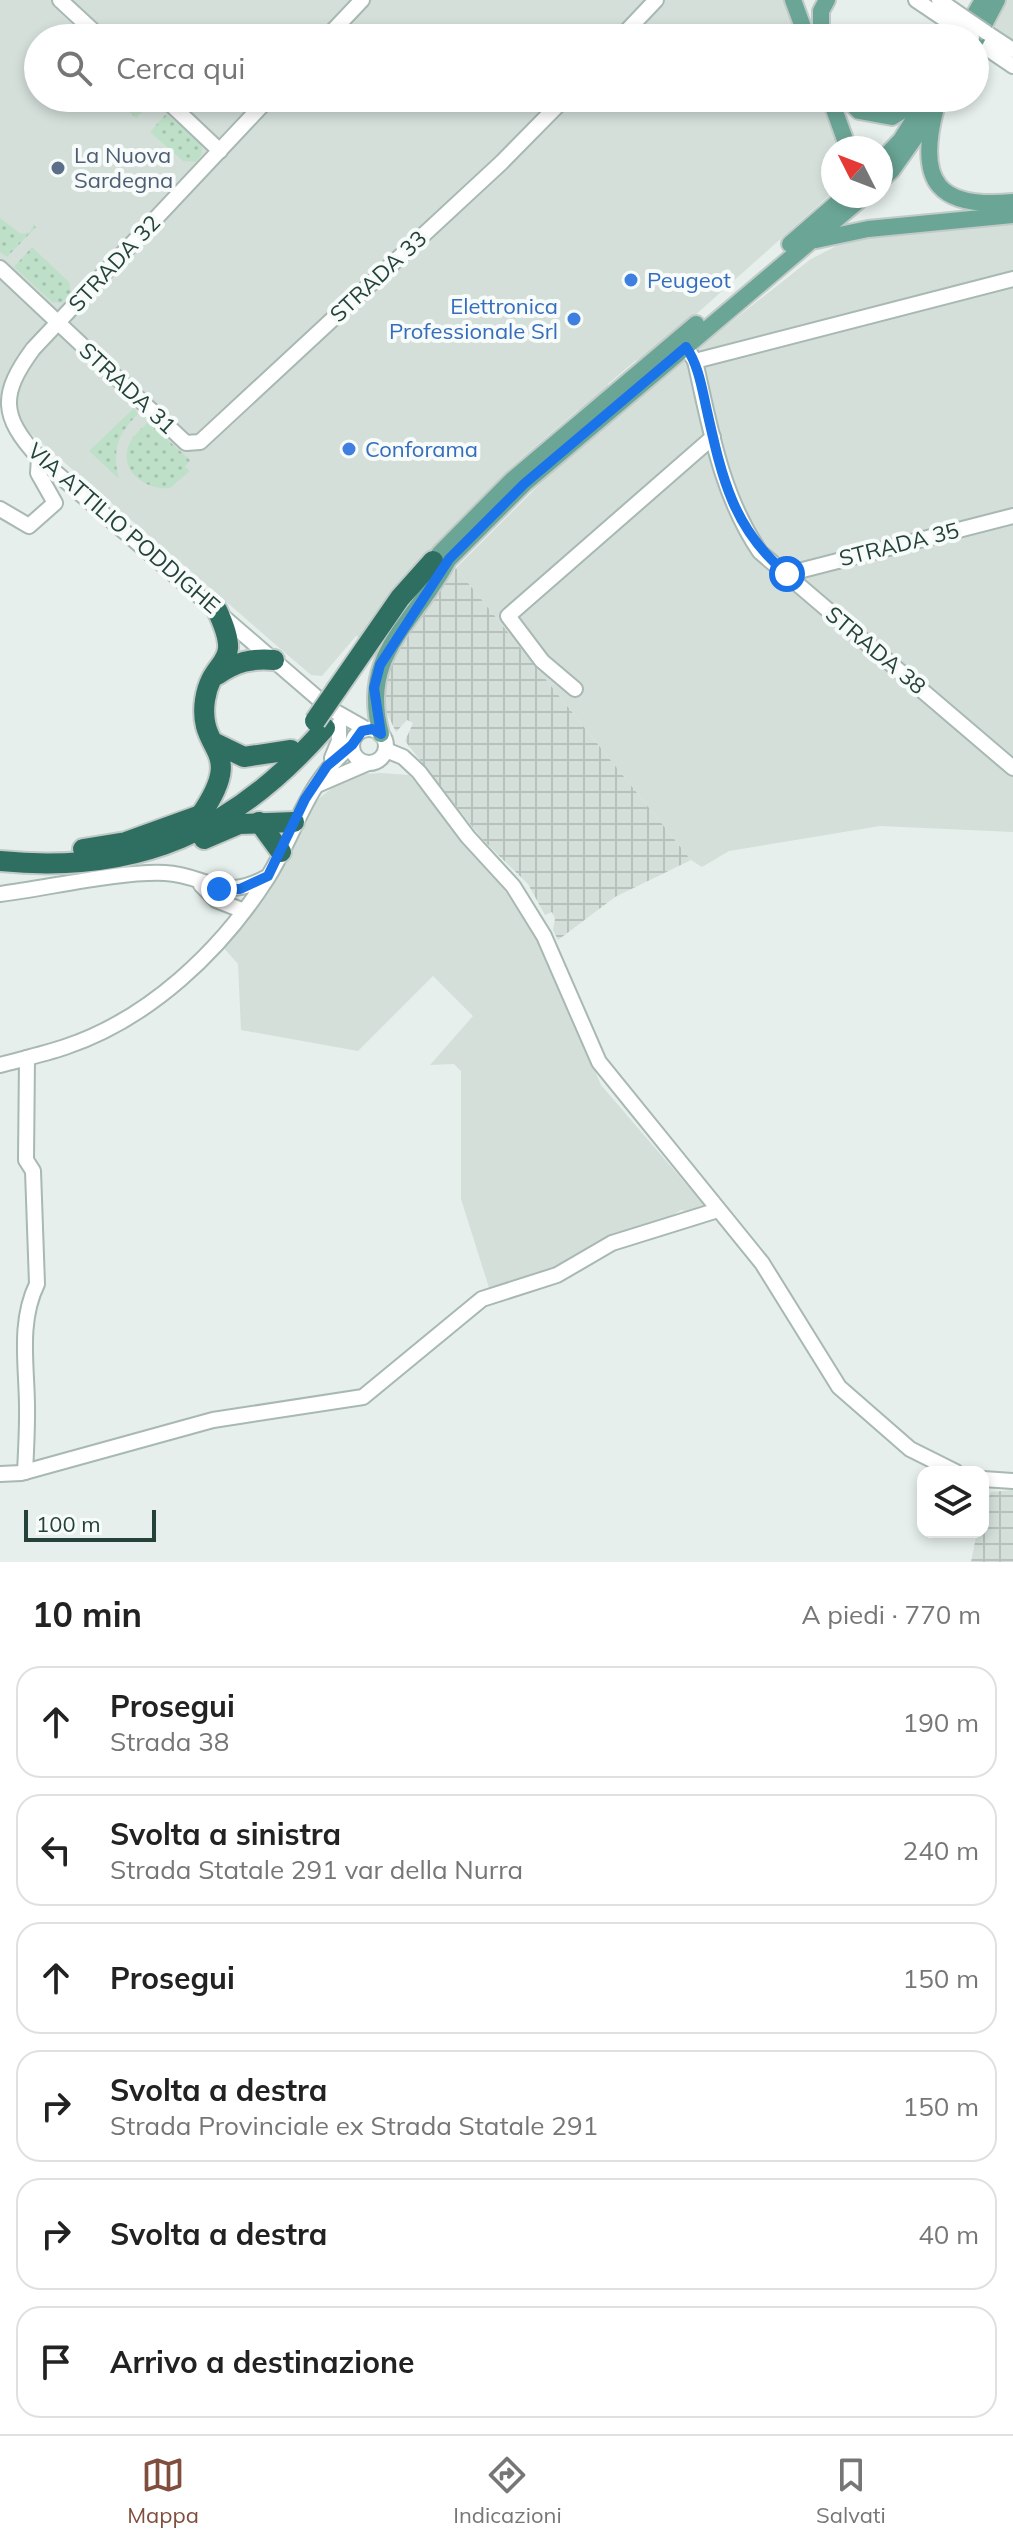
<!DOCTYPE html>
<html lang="it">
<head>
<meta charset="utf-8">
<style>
  :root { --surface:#fff; --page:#f2f2f2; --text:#222; --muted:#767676; --line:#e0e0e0; --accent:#804e3d }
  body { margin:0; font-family:Mulish,sans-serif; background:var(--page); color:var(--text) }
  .controls { position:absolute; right:24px; bottom:24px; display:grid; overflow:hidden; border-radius:16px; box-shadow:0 4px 12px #0003 }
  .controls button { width:72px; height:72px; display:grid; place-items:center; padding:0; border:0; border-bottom:2px solid var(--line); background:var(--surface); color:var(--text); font:40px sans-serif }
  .compass { position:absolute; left:821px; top:136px; width:72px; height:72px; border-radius:50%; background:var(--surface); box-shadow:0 4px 12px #0003; rotate:312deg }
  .scale { position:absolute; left:24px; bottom:20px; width:132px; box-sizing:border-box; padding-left:8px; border:4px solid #24423a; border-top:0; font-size:22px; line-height:28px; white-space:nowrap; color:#24423a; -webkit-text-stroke:6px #f7fbf9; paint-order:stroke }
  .stop { position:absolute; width:24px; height:24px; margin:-18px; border:6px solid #1a73e8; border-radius:50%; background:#fff }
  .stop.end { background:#1a73e8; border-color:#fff; box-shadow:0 2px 8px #0008 }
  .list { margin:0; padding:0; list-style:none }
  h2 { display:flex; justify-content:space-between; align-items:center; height:104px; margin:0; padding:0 32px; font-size:34px }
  h2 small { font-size:26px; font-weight:400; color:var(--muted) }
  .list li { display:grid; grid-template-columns:52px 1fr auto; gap:24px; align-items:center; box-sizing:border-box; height:112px; margin:0 16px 16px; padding:0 16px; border:2px solid var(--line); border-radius:24px }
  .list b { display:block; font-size:30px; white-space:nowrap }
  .list p { margin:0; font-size:26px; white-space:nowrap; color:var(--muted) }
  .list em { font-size:26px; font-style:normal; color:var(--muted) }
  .icon { flex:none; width:44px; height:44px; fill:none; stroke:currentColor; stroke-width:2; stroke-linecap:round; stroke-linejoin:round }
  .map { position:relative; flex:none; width:1013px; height:1562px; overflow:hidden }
  .search { position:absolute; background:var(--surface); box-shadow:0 4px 12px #0003; left:24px; right:24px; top:24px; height:88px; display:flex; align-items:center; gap:20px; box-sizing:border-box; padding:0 28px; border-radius:44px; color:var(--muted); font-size:30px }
  .sheet { height:872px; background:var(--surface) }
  nav { display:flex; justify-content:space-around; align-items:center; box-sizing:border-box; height:112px; border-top:2px solid var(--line); background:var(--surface); font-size:22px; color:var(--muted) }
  nav a { display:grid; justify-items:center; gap:4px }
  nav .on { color:var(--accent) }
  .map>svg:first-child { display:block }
  .built { fill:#d4dfda }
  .industrial { fill:url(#industrial-grid) }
  .grass { fill:url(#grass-dots) }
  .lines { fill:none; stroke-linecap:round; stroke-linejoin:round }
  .minor-casing { stroke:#a8b8b2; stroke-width:18 }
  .major-casing { stroke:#c2cac8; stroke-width:20 }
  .highway-casing { stroke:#c2cac8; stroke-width:24 }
  .minor { stroke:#fff; stroke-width:14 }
  .major { stroke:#6aa596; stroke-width:16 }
  .highway { stroke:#2f6f62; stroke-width:20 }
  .minor-bridge-casing { stroke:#a8b8b2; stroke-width:18; stroke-linecap:butt }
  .highway-bridge-casing { stroke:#c2cac8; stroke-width:24; stroke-linecap:butt }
  .minor-bridge { stroke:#fff; stroke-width:14 }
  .highway-bridge { stroke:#2f6f62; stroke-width:20 }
  .route { stroke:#1a73e8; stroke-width:10 }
  .service-dot { fill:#5c6f8a; stroke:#f7fbf9; stroke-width:3 }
  .shop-dot { fill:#3f7fe0; stroke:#f7fbf9; stroke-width:3 }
  .labels { text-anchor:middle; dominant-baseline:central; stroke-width:8; stroke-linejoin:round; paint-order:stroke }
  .service-label { font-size:22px; fill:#4e5e75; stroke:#f7fbf9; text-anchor:start }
  .street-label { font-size:22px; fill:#24423a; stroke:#f7fbf9 }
  .shop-label { font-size:22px; fill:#366cbe; stroke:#f7fbf9; text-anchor:start }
</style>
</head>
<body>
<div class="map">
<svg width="1013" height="1562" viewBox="0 0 1013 1562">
  <defs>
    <pattern id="industrial-grid" width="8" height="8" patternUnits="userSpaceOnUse" patternTransform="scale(2)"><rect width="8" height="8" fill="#d4dfda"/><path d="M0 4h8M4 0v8" fill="none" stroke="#b6c1bc"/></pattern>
    <pattern id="grass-dots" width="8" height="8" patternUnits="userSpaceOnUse" patternTransform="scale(2)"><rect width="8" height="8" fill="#bfe0c8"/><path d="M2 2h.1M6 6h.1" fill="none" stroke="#a4c1ad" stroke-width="1.8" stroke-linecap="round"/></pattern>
  </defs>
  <rect width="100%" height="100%" fill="#e6efeb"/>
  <g class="built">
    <path d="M0,0h790l13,38h-765v60h784l18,50h-7v44l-178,159 -20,10 -27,23 1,6 -26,24 -5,-4 -70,60 -94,102 -51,67 -7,-3 -34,40 -11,-1 -311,-268z"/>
    <path d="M1004,0h9v44l-24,-16z"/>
    <path d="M1013,216v616l-133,-6 -151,25 -27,16 -11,-7 -235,-292 93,-93 134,-115 128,-101 33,-17z"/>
    <path d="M381,773l28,2 93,111 41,63 58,136 103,120 -11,7 -12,-2 -8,5 2,7 -116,50 -68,22 -30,-95v-128l-7,-7 -24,1 43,-49 -40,-40 -75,75 -117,-21 -3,-66 -16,-18 91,-143 28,-22 20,-7z"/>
  </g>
  <g class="industrial">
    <path d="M456,568l235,292 -76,37 -57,43 -5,-10 2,-11 -3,-7 -7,3 -17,-31 -46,-45 -77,-98 8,-18 -6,-3 -11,12 -14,-29 7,-44z"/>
    <path d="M1013,1490v72h-42l6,-30h6v-22l8,-18z"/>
  </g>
  <g class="grass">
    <path d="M115,98h37l1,3 -17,17z"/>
    <path d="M166,114l35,29 1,11 -6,8 -13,-1 -33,-29z"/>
    <path d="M0,218l21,16 9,-2 4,-8 2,3 -29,30 -7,-5z"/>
    <path d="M32,247l37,35 2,11 -9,10 -10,-1 -38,-35z"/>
    <path d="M134,408l4,6c-21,20 -26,37 -19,65l-30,-28z"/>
    <path d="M148,422l42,38 -5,7 5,4 -20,17c-23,3 -50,-16 -42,-41 3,-10 12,-17 20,-25z"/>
  </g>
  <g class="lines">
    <defs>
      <g id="minor">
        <path d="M60,0l41,38"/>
        <path d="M916,0l40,27"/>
        <path d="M939,0l23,16"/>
        <path d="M987,33l26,17"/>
        <path d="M326,38l36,-38"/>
        <path d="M620,38l36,-38"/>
        <path d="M982,45l31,21"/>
        <path d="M164,98l56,53"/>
        <path d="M269,98l-236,251c-33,45 -33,67 6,109l290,250 37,21"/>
        <path d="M0,268l186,175 14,-1 301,-279 64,-65"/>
        <path d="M686,347l9,14c15,66 26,134 65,191l253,216"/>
        <path d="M695,361l318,-82"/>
        <path d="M0,509l29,17 26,-23 -17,-30 1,-15"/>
        <path d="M787,574l226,-58"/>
        <path d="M575,689l-33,-28 -34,-45 205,-179"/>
        <circle cx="369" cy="746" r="17"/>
        <path d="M386,750l17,7 16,15 49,65 45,49 31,50 55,126 163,201 77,124 71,62 46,23"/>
        <path d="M332,758l7,-17v-17"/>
        <path d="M317,785l51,-22"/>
        <path d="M201,885l15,15 28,11"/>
        <path d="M0,894c48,-6 119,-23 165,-21 41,2 58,29 100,5"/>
        <path d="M0,1065c22,-6 44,-11 65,-18 84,-28 156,-96 203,-170 31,-50 36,-92 84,-132"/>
        <path d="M25,1472c1,-19 2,-38 2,-57 1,-44 -10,-90 10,-131l-4,-113 -7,-11 1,-102"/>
        <path d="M0,1474l21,-1 192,-53 150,-23 119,-98 75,-24 55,-32 106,-33"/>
        <path d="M983,1479l30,2"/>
      </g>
      <g id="major">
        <path d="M793,0l14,38"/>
        <path d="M964,33l19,-33"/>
        <path d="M821,38v-27l6,-11"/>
        <path d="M976,40l21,-40"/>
        <path d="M830,98l18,50"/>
        <path d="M846,98l13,13 33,6 31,-19"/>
        <path d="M935,111c-18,72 4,98 78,91"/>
        <path d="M881,161l20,-21 23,-37"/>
        <path d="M881,180l11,-10 51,-72"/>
        <path d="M816,240l52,-11 145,-14"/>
        <path d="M790,244l55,-48"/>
        <path d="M439,554l73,-74 184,-156"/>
        <path d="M441,567l83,-83 340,-288"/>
        <path d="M381,734c-22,-79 32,-109 66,-172"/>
      </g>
      <g id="highway">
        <path d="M217,675c19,-13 34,-17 57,-15"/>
        <path d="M337,689l63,-91 33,-37"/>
        <path d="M215,743l29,14 47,-7"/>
        <path d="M200,816c48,-70 -3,-61 5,-116 7,-46 40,-30 12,-90"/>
        <path d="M259,822l22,30"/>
        <path d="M204,839l35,-15 55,-2"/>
        <path d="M83,849l43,-7 72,-26"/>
        <path d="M0,861c138,14 235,-30 325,-133"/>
      </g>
    </defs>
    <use href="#minor" class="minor-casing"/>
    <use href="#major" class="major-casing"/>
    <use href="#highway" class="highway-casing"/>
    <use href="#minor" class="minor"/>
    <use href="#major" class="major"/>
    <use href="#highway" class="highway"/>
    <defs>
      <g id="minor-bridge">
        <path d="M962,16l25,17"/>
        <path d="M956,27l16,11"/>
      </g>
      <path id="highway-bridge" d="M315,721l22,-32"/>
    </defs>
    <use href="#minor-bridge" class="minor-bridge-casing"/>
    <use href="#highway-bridge" class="highway-bridge-casing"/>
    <use href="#minor-bridge" class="minor-bridge"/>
    <use href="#highway-bridge" class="highway-bridge"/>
  </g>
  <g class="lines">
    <path class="route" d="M219,889h21l28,-13 37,-77 22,-33 25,-21 10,-14 10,-2 9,5 -7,-46 6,-23 69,-106 75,-75 162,-137c13,19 16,42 21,64 15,67 26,118 80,163"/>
  </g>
  <circle class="service-dot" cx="58" cy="168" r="8"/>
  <g class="shop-dot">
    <circle cx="631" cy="280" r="8"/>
    <circle cx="574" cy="319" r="8"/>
    <circle cx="349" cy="449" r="8"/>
  </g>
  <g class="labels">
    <g class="service-label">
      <text x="74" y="155">La Nuova<tspan x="74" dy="25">Sardegna</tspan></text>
    </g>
    <g class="street-label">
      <text transform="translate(114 263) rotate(-47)">STRADA 32</text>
      <text transform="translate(378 276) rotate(-43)">STRADA 33</text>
      <text transform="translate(128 388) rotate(43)">STRADA 31</text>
      <text transform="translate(124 528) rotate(41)">VIA ATTILIO PODDIGHE</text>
      <text transform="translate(899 544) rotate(-14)">STRADA 35</text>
      <text transform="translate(876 650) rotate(40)">STRADA 38</text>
    </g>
    <g class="shop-label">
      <text x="647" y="280">Peugeot</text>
      <text x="558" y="306" text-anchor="end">Elettronica<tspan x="558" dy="25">Professionale Srl</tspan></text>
      <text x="365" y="449">Conforama</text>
    </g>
  </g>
</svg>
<div class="controls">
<button><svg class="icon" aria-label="layers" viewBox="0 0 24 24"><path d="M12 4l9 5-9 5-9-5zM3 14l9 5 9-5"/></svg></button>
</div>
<svg class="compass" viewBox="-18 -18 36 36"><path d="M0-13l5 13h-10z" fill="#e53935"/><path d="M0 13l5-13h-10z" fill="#767676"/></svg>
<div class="scale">100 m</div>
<div class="stop" style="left:787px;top:574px"></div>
<div class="stop end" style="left:219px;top:889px"></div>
<div class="search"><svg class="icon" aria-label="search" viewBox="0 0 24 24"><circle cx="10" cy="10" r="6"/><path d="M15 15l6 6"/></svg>Cerca qui</div>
</div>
<section class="sheet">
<h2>10 min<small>A piedi · 770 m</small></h2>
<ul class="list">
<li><svg class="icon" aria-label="ahead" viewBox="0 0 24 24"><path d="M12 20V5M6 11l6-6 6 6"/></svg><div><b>Prosegui</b><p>Strada 38</p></div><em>190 m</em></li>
<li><svg class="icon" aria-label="left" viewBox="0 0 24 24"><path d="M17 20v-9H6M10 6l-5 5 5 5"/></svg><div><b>Svolta a sinistra</b><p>Strada Statale 291 var della Nurra</p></div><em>240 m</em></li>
<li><svg class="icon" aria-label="ahead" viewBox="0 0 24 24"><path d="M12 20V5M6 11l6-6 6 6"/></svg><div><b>Prosegui</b></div><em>150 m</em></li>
<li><svg class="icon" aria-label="right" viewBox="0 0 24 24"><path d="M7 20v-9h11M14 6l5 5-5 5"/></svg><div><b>Svolta a destra</b><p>Strada Provinciale ex Strada Statale 291</p></div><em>150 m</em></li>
<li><svg class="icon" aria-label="right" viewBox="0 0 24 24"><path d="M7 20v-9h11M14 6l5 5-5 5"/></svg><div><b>Svolta a destra</b></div><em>40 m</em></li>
<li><svg class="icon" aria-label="arrive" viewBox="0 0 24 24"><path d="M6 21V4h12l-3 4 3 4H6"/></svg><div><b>Arrivo a destinazione</b></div></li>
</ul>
</section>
<nav>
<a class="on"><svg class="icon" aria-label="map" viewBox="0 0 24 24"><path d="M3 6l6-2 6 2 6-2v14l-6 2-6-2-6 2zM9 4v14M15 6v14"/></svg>Mappa</a>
<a><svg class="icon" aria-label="directions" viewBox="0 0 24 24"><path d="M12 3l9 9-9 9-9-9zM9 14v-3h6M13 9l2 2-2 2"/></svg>Indicazioni</a>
<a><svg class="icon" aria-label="saved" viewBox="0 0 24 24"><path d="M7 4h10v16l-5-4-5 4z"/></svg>Salvati</a>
</nav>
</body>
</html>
